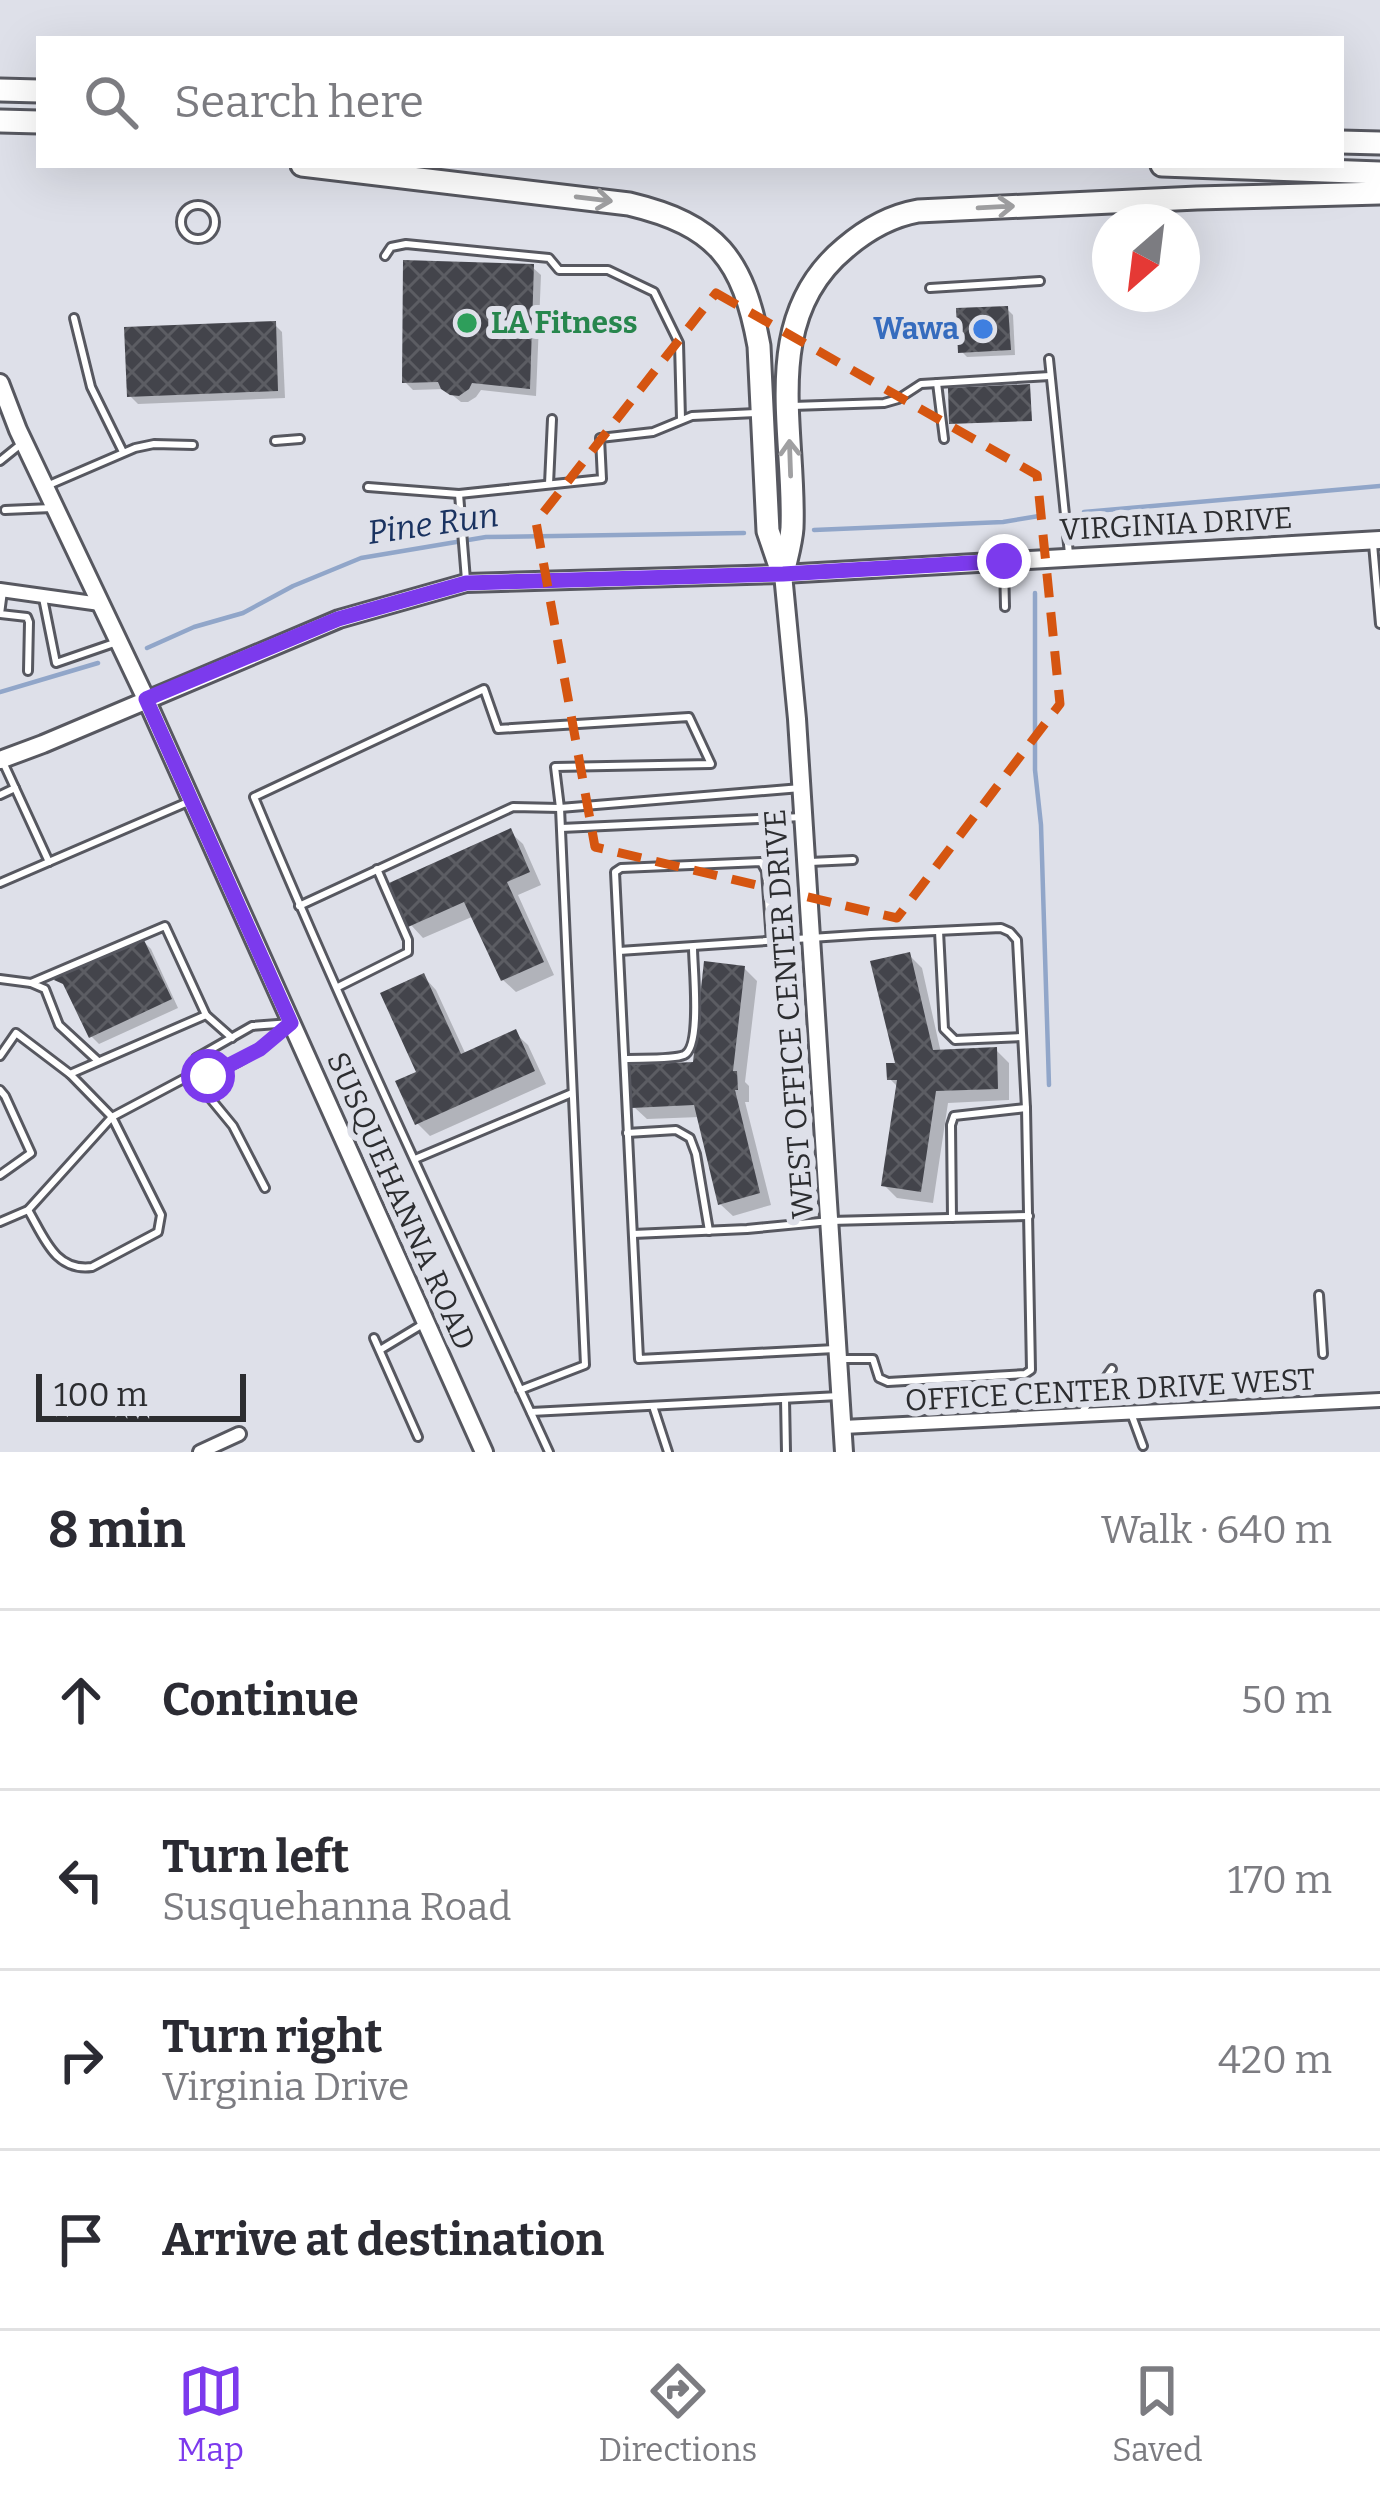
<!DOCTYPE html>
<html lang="en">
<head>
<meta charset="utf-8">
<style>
  :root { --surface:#fff; --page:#f2f2f3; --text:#2b2b33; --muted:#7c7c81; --line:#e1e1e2; --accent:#7c3aed }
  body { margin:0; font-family:Bitter,serif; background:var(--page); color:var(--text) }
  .compass { position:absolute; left:1092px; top:204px; width:108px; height:108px; border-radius:50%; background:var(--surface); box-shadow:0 12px 48px #0002; rotate:208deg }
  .scale { position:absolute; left:36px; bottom:30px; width:210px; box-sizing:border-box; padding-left:12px; border:6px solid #2c2d30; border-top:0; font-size:33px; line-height:42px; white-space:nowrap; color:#2c2d30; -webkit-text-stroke:9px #dee0e9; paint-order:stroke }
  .stop { position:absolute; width:36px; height:36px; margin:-27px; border:9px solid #7c3aed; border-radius:50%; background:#fff }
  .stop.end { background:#7c3aed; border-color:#fff; box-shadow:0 3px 12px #0008 }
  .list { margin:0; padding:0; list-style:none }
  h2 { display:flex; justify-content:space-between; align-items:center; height:156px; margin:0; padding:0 48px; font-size:51px }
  h2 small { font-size:39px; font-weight:400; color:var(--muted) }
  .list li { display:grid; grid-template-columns:78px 1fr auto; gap:36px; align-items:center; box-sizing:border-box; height:180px; padding:0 48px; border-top:3px solid var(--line) }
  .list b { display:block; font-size:45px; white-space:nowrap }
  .list p { margin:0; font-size:39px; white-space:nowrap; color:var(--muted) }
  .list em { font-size:39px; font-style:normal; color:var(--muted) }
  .icon { flex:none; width:66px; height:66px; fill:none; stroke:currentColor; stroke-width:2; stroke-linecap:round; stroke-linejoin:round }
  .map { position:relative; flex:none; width:1380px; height:1452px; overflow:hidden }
  .search { position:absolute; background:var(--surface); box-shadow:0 12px 48px #0002; left:36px; right:36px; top:36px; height:132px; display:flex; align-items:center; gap:30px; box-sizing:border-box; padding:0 42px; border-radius:0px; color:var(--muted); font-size:45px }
  .sheet { height:876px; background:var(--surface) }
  nav { display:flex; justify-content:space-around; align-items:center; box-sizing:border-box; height:168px; border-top:3px solid var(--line); background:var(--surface); font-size:33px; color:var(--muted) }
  nav a { display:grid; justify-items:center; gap:6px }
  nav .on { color:var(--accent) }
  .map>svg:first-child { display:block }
  .shadow { fill:#0003 }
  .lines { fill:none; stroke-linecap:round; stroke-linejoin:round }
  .stream { stroke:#91a6c9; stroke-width:4.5 }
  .building { fill:url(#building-cross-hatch) }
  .lane-casing { stroke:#575860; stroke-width:12 }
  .street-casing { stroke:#575860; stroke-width:18 }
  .secondary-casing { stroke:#575860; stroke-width:22 }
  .highway-casing { stroke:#575860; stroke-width:27 }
  .lane { stroke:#fff; stroke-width:6 }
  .street { stroke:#fff; stroke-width:12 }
  .secondary { stroke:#fff; stroke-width:16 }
  .highway { stroke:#fff; stroke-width:21 }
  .oneway { stroke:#a0a0a2 }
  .route { stroke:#7c3aed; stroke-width:15 }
  .marked { fill:none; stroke:#d55510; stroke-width:9; stroke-dasharray:24 15; stroke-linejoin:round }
  .leisure-dot { fill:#2e9e5b; stroke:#dee0e9; stroke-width:4.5 }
  .shop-dot { fill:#3f7fe0; stroke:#dee0e9; stroke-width:4.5 }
  .labels { text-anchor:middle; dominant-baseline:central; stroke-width:12; stroke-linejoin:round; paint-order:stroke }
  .leisure-label { font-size:30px; font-weight:bold; fill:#27864d; stroke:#dee0e9; text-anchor:start }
  .shop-label { font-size:30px; font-weight:bold; fill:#366cbe; stroke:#dee0e9; text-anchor:end }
  .street-label { font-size:30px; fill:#2c2d30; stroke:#dee0e9 }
  .water-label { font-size:33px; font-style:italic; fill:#193260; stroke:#dee0e9 }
</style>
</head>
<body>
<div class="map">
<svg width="1380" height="1452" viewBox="0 0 1380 1452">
  <defs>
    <pattern id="building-cross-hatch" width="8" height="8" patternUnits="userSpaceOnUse" patternTransform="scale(3)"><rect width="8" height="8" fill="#43444b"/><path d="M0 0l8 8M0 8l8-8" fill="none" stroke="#5c5d63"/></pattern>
  </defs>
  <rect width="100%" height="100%" fill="#dee0e9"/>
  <g class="shadow">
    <path d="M532,267l9,8 -5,121 -55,-6 -5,7 -8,5h-7l-16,-13 -32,1 -8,-8z"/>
    <path d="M1007,309l6,6 2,40 -48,2 -6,-6z"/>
    <path d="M274,324l8,8 3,66 -147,6 -8,-8z"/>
    <path d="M510,832l13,12 18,41 -23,10 36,80 -38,17 -13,-12 -29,-64 -51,22 -12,-13z"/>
    <path d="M143,941l8,8 27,59 -79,36 -8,-8 -25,-49 -8,-8z"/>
    <path d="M909,955l13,13 19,85 55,-3 13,13v37l-61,3 -15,100 -36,-5 -13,-13 15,-97 -9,-9 9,-14z"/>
    <path d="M744,968l13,13 -12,101 4,4v16h-4l26,103 -38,11 -13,-12 -20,-87 -53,2 -13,-12 62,-42z"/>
    <path d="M424,977l12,13 30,65 49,-22 13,12 18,39 -116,52 -13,-13z"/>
  </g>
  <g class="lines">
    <g class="stream">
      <path d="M1084,512l296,-26"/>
      <path d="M814,530l189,-8 36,-6"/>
      <path d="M1035,593v177l6,55 8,260"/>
      <path d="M147,648l47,-21 49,-14 50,-27 68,-28 125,-21 258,-4"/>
      <path d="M0,692l98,-29"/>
    </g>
  </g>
  <g class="building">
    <path d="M403,260l131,4 -4,125 -58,-6 -3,6 -10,7 -9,-1 -9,-6 -3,-7 -36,1z"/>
    <path d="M1008,306l3,44 -53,3 -2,-45z"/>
    <path d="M276,321l2,70 -151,6 -3,-70z"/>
    <path d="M1030,384l2,37 -83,3 -1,-36z"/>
    <path d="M511,828l19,44 -23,10 37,80 -43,19 -37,-79 -56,25 -19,-44z"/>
    <path d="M143,938l29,61 -83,39 -26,-54 -9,-4 6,-12 9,4z"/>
    <path d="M910,952l23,98 64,-3 1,42 -62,2 -15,101 -40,-6 16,-106h-10l-1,-17h9l-25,-102z"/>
    <path d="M704,961l41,5 -12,105h4l1,19h-3l25,103 -42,12 -24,-100 -63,3 -3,-43 65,-3z"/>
    <path d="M424,973l37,81 55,-25 19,42 -120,54 -20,-44 21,-9 -36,-79z"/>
  </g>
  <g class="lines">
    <defs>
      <g id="lane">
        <circle cx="198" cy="222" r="17"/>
        <path d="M385,256l6,-9 15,-3 143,14 10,12h49l46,22 25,51 2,76"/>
        <path d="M930,288l110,-7"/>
        <path d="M74,318l17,69 32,65"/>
        <path d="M1049,359l20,195"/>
        <path d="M937,383l7,56"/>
        <path d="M792,406l92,-3 14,-4 23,-15 129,-8"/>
        <path d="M275,441l25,-2"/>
        <path d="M0,461l21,-17"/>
        <path d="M549,484l3,-65"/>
        <path d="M49,485l86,-37 19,-4 39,1"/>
        <path d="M368,487l91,7 143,-15 -2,-41 53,-6 39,-16 64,-3"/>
        <path d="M459,494l7,86"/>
        <path d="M5,510l47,-2"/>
        <path d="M1373,544l7,80"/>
        <path d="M1004,563l1,44"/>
        <path d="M3,591l-3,23 27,3 2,5 -1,49"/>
        <path d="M43,598l13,65 61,-21"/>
        <path d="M3,762l46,100"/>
        <path d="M0,795l15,-7"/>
        <path d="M561,828l242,-11"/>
        <path d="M810,862l43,-2"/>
        <path d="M0,883l188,-81"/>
        <path d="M299,906l214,-99 47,1 241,-20"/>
        <path d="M939,931l5,98 11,11 67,-3"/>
        <path d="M771,942l-5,-71 -5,-9 -140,6 -6,4 24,487 196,-10"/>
        <path d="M619,951l252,-17 130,-6 9,4 7,8 9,168 5,262 -6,4 -137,8 -9,-4 -6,-19h-32"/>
        <path d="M0,979l31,4"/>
        <path d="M338,987l70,-35v-12l-31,-71"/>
        <path d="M291,1023c-27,23 -62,53 -100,52l5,-17 56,-32z"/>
        <path d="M0,1056l16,-23 54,41"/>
        <path d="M625,1059c14,-1 47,1 59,-4 18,-8 9,-88 9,-107"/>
        <path d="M98,1061l-39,-36 -14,-36 -14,-6 134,-57 41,89 26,23"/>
        <path d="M0,1090l5,6 26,57 -31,22"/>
        <path d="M627,1133l49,-3 14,8 6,16 13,77"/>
        <path d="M415,1159l157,-66"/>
        <path d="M28,1210c16,27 27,62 64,57l66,-35 3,-17 -49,-98 -42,-43 136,-59"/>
        <path d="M952,1218l-1,-93 3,-9 72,-8"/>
        <path d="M0,1222l28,-12 84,-93 79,-42 42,51 32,62"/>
        <path d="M633,1234l114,-5 83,-8 199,-5"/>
        <path d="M1319,1295l4,59"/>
        <path d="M374,1338l44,99"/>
        <path d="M380,1350l43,-26"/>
        <path d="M520,1390l65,-25 -25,-557 -5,-41 156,-3 -22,-47 -191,12 -14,-40 -230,108c92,221 195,437 295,655"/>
        <path d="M785,1399l1,53"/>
        <path d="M653,1406l15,46"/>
        <path d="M531,1412l308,-16"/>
        <path d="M1082,1412l30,-43"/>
        <path d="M1132,1416l11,30"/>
      </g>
      <g id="street">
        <path d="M0,590l100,14"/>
        <path d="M843,1427l537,-27"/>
        <path d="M200,1452l39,-18"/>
      </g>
      <g id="secondary">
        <path d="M0,383l18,47 128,269 338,753"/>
        <path d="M783,574l14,145 47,733"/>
        <path d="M0,760l43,-16 296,-125 127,-36 317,-9 597,-34"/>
      </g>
      <g id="highway">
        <path d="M0,90l39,1"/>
        <path d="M0,121l39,1"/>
        <path d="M1341,142l39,1"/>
        <path d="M302,165l327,39c88,21 114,55 130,142l9,185 14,41"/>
        <path d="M1162,165l218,8"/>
        <path d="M783,574c3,-15 8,-31 9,-46 4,-97 -34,-208 53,-280 21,-18 45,-32 73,-37l279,-13 183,-5"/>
      </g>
    </defs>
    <use href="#lane" class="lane-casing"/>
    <use href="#street" class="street-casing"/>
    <use href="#secondary" class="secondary-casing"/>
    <use href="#highway" class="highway-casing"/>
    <use href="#lane" class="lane"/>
    <use href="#street" class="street"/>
    <use href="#secondary" class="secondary"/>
    <use href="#highway" class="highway"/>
  </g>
  <defs><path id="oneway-shaft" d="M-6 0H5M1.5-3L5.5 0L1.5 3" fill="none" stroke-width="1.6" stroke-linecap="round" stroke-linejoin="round" transform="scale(3)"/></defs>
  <g class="oneway">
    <use href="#oneway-shaft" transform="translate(594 199) rotate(7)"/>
    <use href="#oneway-shaft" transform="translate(996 207) rotate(-3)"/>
    <use href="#oneway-shaft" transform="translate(790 458) rotate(-92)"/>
  </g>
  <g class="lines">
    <path class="route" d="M208,1076l52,-27 31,-26 -145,-324 192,-80 128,-36 317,-9 221,-13"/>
  </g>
  <path class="marked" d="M716,293l321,182 23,229 -163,214 -302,-71 -59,-325z"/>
  <circle class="leisure-dot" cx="467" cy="323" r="12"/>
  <circle class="shop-dot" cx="983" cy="329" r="12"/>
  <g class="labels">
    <g class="leisure-label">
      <text x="491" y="323">LA Fitness</text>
    </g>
    <g class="shop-label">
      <text x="959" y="329">Wawa</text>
    </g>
    <g class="street-label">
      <text transform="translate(1176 524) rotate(-3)">VIRGINIA DRIVE</text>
      <text transform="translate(789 1014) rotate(-94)">WEST OFFICE CENTER DRIVE</text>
      <text transform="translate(401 1201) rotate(66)">SUSQUEHANNA ROAD</text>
      <text transform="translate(1110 1390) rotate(-3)">OFFICE CENTER DRIVE WEST</text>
    </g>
    <g class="water-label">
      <text transform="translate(433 524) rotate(-8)">Pine Run</text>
    </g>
  </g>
</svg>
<svg class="compass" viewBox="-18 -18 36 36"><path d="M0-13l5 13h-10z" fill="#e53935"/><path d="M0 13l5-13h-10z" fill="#7c7c81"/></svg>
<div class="scale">100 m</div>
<div class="stop" style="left:208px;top:1076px"></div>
<div class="stop end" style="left:1004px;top:561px"></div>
<div class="search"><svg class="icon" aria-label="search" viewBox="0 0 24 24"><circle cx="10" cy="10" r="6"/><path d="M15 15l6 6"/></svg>Search here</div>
</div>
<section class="sheet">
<h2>8 min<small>Walk · 640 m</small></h2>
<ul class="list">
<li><svg class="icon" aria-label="ahead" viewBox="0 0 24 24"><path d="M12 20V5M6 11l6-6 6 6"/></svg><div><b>Continue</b></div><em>50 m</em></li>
<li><svg class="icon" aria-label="left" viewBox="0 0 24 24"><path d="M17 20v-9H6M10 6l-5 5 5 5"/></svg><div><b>Turn left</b><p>Susquehanna Road</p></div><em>170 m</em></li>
<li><svg class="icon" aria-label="right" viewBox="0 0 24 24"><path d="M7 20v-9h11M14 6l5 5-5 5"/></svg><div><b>Turn right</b><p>Virginia Drive</p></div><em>420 m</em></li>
<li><svg class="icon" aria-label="arrive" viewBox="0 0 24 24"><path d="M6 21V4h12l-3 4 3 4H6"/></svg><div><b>Arrive at destination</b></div></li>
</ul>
</section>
<nav>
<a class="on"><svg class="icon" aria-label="map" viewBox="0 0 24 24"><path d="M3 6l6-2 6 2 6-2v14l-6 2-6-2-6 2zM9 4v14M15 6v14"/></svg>Map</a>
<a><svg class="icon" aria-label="directions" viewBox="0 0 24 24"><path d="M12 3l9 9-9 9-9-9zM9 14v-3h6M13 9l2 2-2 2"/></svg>Directions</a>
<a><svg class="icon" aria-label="saved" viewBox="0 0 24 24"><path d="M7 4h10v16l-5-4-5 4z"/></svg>Saved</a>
</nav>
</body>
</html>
